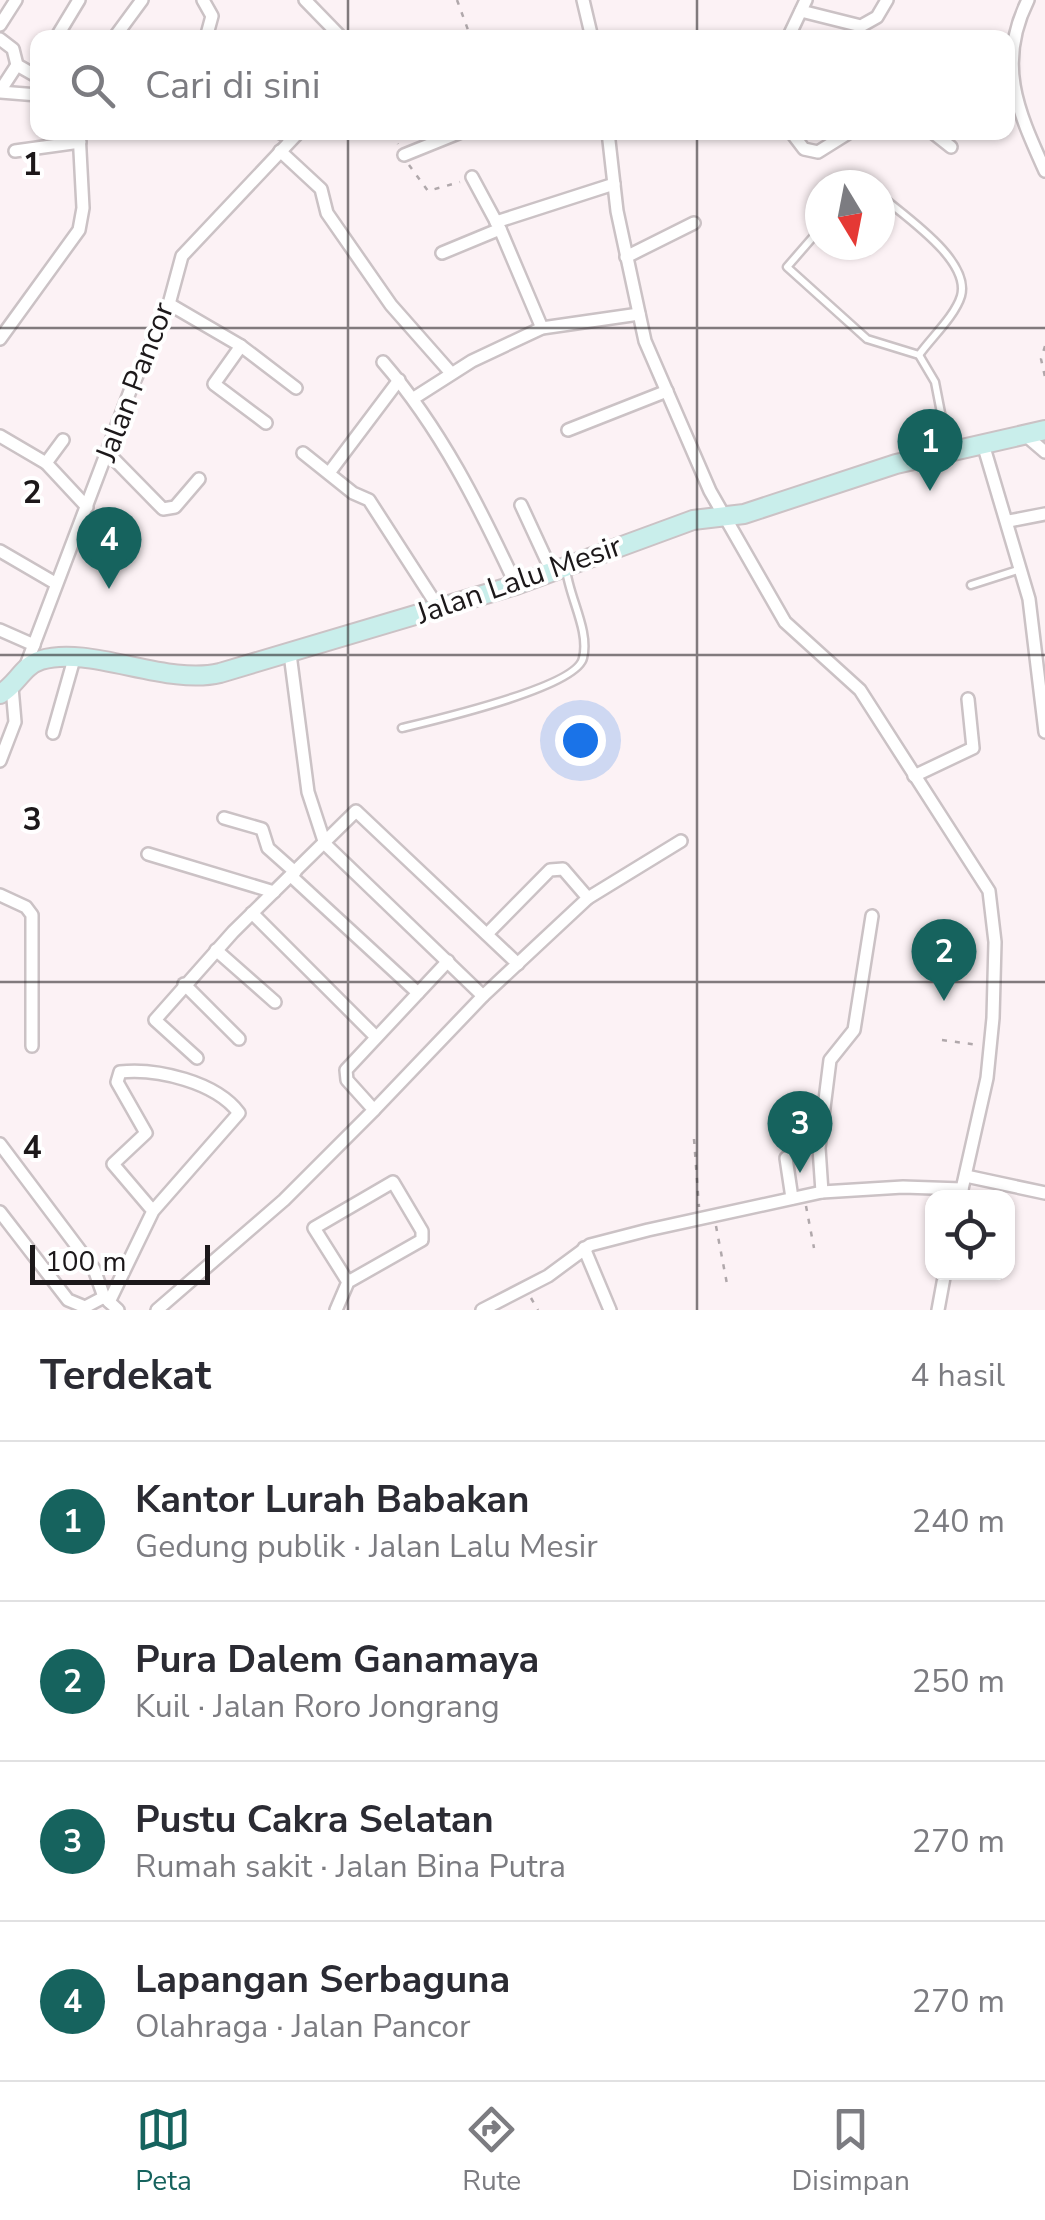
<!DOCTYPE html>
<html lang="id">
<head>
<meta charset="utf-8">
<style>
  :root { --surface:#fff; --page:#f7f7f7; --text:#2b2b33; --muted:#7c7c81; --line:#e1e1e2; --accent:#16635e }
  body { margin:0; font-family:"Nunito Sans",sans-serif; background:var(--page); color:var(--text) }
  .controls { position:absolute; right:30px; bottom:30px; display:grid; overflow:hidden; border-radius:20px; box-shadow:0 2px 8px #0004 }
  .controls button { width:90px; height:90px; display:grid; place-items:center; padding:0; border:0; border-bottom:2px solid var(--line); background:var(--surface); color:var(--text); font:50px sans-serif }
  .compass { position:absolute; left:805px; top:170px; width:90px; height:90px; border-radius:50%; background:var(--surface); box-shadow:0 2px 8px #0004; rotate:170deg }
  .scale { position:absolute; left:30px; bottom:25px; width:180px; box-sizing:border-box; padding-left:10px; border:5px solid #1c181a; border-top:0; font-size:28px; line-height:35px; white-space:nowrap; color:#1c181a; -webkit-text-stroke:8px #fff; paint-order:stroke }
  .you { position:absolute; left:580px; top:740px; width:35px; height:35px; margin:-25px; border:8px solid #fff; border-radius:50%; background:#1a73e8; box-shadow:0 0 0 15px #1a73e833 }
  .badge { display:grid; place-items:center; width:65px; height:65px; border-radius:50%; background:var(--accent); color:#fff; font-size:32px; font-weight:700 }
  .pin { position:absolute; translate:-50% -82px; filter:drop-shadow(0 2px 5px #0008) }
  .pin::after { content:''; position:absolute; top:52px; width:35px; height:30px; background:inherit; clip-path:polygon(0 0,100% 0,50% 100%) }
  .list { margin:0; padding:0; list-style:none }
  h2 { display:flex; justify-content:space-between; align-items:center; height:130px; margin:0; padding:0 40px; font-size:42px }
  h2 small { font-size:32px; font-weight:400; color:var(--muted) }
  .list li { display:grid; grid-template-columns:65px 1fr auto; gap:30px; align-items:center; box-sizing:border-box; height:160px; padding:0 40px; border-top:2px solid var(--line) }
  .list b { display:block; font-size:38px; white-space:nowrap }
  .list p { margin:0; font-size:32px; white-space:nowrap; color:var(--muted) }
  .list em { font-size:32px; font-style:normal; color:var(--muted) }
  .icon { flex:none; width:55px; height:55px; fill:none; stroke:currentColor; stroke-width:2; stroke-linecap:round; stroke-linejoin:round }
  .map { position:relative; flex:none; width:1045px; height:1310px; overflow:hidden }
  .search { position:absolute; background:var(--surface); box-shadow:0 2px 8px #0004; left:30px; right:30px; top:30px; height:110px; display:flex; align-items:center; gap:25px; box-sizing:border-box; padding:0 35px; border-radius:20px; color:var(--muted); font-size:38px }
  .sheet { height:770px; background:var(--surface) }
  nav { display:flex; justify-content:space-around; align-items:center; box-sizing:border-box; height:140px; border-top:2px solid var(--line); background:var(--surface); font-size:28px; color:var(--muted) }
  nav a { display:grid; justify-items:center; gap:5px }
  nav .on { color:var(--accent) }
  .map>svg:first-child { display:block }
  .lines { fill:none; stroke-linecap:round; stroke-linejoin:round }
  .lane-casing { stroke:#cbc2c5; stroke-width:11 }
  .street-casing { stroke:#cbc2c5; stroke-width:16 }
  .secondary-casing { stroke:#cbc2c5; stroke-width:22 }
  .path { stroke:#b0a8ab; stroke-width:2.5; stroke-dasharray:5 8; stroke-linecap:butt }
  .lane { stroke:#fff; stroke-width:6 }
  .street { stroke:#fff; stroke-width:11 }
  .secondary { stroke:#c9eeeb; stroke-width:18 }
  .grid { fill:none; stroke:#1c181a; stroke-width:2.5; stroke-opacity:0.55 }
  .labels { text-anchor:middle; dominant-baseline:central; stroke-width:8; stroke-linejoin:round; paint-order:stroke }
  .street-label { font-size:30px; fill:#1c181a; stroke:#fff }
  .grid-label { font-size:32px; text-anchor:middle; font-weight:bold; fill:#1c181a; stroke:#fff; stroke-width:8; stroke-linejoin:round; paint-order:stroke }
</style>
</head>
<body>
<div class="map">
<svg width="1045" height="1310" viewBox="0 0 1045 1310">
  <rect width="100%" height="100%" fill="#fcf2f5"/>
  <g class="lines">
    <defs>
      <g id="lane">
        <path d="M861,185h7"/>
        <path d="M880,195c24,21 91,65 81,101 -6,20 -30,42 -42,59"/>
        <path d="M820,229l-33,38 80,72 52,16 16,27 13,67"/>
        <path d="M971,585l50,-16"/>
        <path d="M402,728c33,-8 175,-41 181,-70 7,-27 -14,-61 -17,-89"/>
      </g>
      <g id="street">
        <path d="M203,0l9,16 -6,22"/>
        <path d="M305,0l37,38"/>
        <path d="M583,0l9,38"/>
        <path d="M1028,0c-32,64 -10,111 17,171"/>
        <path d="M801,11l60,15 16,-9 10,-17"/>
        <path d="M0,25l16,-25"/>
        <path d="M56,38l23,-38"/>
        <path d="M114,38l28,-38"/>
        <path d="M788,38l18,-38"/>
        <path d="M0,39l13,10 4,16 21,12"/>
        <path d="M0,91l17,-26"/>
        <path d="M0,92l38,3"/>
        <path d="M278,132l14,6"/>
        <path d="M608,132l9,79 28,130 65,150 75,131 75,68 129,201 6,51 -2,76 -6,60 -27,120"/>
        <path d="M791,132l13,17 14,3 32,-20"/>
        <path d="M932,132l19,15"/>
        <path d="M15,151l65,-9"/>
        <path d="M280,151l41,38 6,24 64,92 60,68"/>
        <path d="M404,155l57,-23"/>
        <path d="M472,177l28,52 42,99"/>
        <path d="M496,222l118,-38"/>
        <path d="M442,253l58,-24"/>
        <path d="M626,257l68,-34"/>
        <path d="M169,304l72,42 55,42"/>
        <path d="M0,339l79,-109 4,-22 -4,-76"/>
        <path d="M241,346l-27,38 52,39"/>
        <path d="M383,362c58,67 96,144 133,223"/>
        <path d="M414,398l58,-37 70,-33 97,-14"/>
        <path d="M568,430l99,-39"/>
        <path d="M1024,434l21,18"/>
        <path d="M0,436l46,27"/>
        <path d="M63,440l-17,23 41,44"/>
        <path d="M983,444l46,155 16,133"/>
        <path d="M303,453l50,40 16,7 69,107"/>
        <path d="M109,454l54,55 12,-2 24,-28"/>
        <path d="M329,473l70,-93"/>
        <path d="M521,505l31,67"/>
        <path d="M1009,521l36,-7"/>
        <path d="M0,551l55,32"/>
        <path d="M0,630l34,15"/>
        <path d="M290,654l18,138 17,52 158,152"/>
        <path d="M25,668l105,-277 39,-87 13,-48 117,-124"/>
        <path d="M53,733l21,-74"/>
        <path d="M0,761l15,-39 -3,-35"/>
        <path d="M914,776l59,-28 -5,-49"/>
        <path d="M224,818l38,11 6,19 27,24"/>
        <path d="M148,854l126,38"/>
        <path d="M291,876l127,117"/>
        <path d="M0,895l26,12 6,8v131"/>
        <path d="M588,898l93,-57"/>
        <path d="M252,913l124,124"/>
        <path d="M216,950l59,52"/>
        <path d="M184,984l55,55"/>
        <path d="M197,1058l-42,-38 78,-88 123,-121 162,153"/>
        <path d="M374,1110l109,-114 105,-98 -25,-29 -13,1 -63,64"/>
        <path d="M0,1144l94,125 10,28 14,13"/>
        <path d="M786,1158l6,40"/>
        <path d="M966,1176l79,17"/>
        <path d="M822,1192l-3,-44 11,-88 24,-30 18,-114"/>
        <path d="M0,1212l68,88 17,7 19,-10"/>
        <path d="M584,1248l26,62"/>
        <path d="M109,1302l44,-91 86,-98c-23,-31 -82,-45 -119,-41l-3,10 29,51 -33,31 40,47"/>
        <path d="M157,1310l127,-110 90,-90 -27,-30 -1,-10 102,-109"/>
        <path d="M336,1310l12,-28 74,-42v-9l-29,-49 -79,46 34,54"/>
        <path d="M482,1310l66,-34 42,-31 58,-15 174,-38 81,-5 59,2"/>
        <path d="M938,1310l7,-38"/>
      </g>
      <path id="secondary" d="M0,694c17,-9 22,-28 41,-34 49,-15 125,26 179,13l296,-88 177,-65 51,-6 152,-50 149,-34"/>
    </defs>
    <use href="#lane" class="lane-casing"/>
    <use href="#street" class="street-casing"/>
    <use href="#secondary" class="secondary-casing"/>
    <g class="path">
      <path d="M457,0l14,38"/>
      <path d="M392,132l6,12"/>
      <path d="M409,165l19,26 32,-9"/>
      <path d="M1045,346l-4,13 4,18"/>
      <path d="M942,1040l37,5"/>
      <path d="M694,1139l5,68"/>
      <path d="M806,1206l8,42"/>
      <path d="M716,1226l11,58"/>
      <path d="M531,1298l7,12"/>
    </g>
    <use href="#lane" class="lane"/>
    <use href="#street" class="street"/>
    <use href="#secondary" class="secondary"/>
  </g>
  <path class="grid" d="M348,0v38M697,0v38M348,132v1178M697,132v1178M0,328h1045M0,655h1045M0,982h1045"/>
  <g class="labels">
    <g class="street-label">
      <text transform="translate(135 382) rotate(-69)">Jalan Pancor</text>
      <text transform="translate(519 580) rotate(-19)">Jalan Lalu Mesir</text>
    </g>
  </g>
  <g class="grid-label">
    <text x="32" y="175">1</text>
    <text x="32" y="503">2</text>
    <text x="32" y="830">3</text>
    <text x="32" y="1158">4</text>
  </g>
</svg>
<div class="controls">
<button><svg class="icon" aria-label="locate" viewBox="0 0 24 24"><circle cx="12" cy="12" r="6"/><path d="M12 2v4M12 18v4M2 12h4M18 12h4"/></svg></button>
</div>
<svg class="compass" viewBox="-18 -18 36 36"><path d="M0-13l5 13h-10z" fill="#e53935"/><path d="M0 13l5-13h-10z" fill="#7c7c81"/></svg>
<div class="scale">100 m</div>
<div class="you"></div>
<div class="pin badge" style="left:930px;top:491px">1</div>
<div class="pin badge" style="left:944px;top:1001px">2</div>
<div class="pin badge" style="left:800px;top:1173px">3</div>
<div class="pin badge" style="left:109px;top:589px">4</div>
<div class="search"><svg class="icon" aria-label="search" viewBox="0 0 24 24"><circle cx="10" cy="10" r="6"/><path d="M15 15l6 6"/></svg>Cari di sini</div>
</div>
<section class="sheet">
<h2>Terdekat<small>4 hasil</small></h2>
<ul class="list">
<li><span class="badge">1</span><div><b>Kantor Lurah Babakan</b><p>Gedung publik · Jalan Lalu Mesir</p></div><em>240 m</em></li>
<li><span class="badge">2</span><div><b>Pura Dalem Ganamaya</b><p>Kuil · Jalan Roro Jongrang</p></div><em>250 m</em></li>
<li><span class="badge">3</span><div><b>Pustu Cakra Selatan</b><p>Rumah sakit · Jalan Bina Putra</p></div><em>270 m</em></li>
<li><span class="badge">4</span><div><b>Lapangan Serbaguna</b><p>Olahraga · Jalan Pancor</p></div><em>270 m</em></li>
</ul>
</section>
<nav>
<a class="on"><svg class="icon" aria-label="map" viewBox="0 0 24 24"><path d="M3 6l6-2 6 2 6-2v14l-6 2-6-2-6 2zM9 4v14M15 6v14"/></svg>Peta</a>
<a><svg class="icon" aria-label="directions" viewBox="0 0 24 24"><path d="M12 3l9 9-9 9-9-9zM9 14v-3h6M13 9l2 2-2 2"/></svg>Rute</a>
<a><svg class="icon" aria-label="saved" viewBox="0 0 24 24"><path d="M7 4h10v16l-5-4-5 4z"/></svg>Disimpan</a>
</nav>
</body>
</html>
